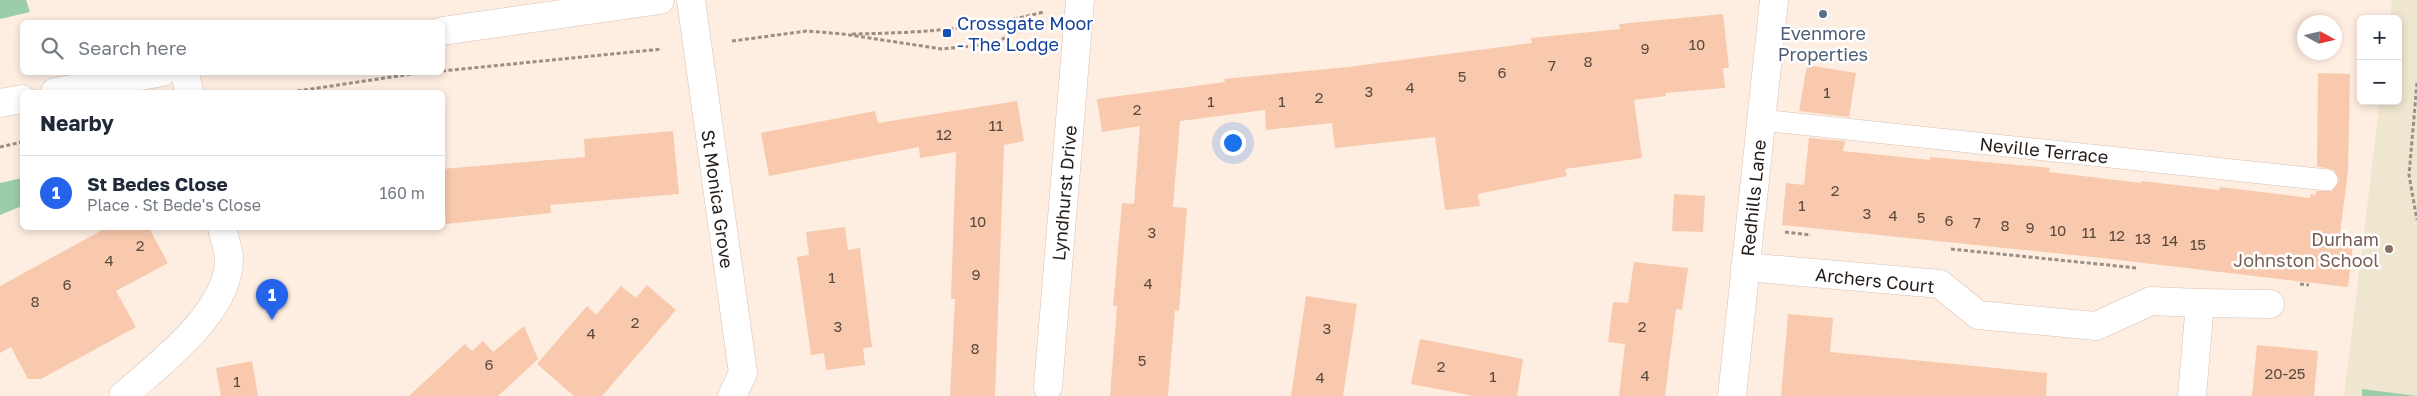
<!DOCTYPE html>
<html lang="en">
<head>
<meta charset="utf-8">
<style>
  :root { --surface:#fff; --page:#f6f6f7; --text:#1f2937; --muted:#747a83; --line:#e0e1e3; --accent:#2563eb }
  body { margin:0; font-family:"Golos Text",sans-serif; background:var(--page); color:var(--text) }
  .controls { position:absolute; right:15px; top:15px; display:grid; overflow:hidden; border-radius:8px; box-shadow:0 2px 8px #0003 }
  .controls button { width:45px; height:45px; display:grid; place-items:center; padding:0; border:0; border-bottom:1px solid var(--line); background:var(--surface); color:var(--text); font:25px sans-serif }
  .compass { position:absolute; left:2297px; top:15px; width:45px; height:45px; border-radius:50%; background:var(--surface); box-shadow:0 2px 8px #0003; rotate:98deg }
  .you { position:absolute; left:1232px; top:142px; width:18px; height:18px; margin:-12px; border:4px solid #fff; border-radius:50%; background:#1a73e8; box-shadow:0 0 0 8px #1a73e833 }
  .badge { display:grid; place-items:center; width:32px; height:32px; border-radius:50%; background:var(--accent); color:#fff; font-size:16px; font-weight:700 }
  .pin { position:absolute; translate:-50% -41px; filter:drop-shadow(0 1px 2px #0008) }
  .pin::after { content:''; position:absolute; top:26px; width:18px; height:15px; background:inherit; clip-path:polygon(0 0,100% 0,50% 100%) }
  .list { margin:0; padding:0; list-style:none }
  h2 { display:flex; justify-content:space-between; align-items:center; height:65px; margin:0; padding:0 20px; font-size:21px }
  h2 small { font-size:16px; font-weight:400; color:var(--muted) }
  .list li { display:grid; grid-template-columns:32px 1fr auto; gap:15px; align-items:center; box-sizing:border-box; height:75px; padding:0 20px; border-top:1px solid var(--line) }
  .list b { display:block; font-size:19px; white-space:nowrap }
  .list p { margin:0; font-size:16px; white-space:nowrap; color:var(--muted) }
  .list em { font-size:16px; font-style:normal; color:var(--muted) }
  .icon { flex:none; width:28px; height:28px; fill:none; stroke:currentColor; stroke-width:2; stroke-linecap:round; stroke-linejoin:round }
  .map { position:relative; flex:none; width:2417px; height:396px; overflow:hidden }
  .search { position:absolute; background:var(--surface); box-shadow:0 2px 8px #0003; left:20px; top:20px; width:425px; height:55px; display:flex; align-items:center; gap:12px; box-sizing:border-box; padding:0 18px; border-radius:8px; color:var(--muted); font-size:19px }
  .panel { position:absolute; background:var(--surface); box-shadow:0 2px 8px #0003; left:20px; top:90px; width:425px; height:140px; border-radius:8px }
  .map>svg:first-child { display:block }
  .education { fill:#efe6d0 }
  .green { fill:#9bccac }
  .building { fill:#f8c9ac }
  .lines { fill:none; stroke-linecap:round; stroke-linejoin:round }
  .service-casing { stroke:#d8c2b5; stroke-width:22 }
  .minor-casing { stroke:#d8c2b5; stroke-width:29 }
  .trunk-casing { stroke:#d8c2b5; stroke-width:29 }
  .path { stroke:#9b8e85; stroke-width:3; stroke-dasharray:4 2.5; stroke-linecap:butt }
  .service { stroke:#fff; stroke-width:21 }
  .minor { stroke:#fff; stroke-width:28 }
  .trunk { stroke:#fff; stroke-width:28 }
  .service-dot { fill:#5c6f8a; stroke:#fff; stroke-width:2 }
  .transit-dot { fill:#1a4fb4; stroke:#fff; stroke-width:2 }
  .education-dot { fill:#8d6e63; stroke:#fff; stroke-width:2 }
  .labels { text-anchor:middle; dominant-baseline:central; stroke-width:5; stroke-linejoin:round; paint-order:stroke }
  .number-label { font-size:15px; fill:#5a493e }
  .transit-label { font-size:18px; fill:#164399; stroke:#fff; text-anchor:start }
  .service-label { font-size:18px; fill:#4e5e75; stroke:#fff }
  .street-label { font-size:18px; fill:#261e19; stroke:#fff }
  .education-label { font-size:18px; fill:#785e54; stroke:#fff; text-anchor:end }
</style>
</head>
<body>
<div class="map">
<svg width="2417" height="396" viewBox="0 0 2417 396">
  <rect width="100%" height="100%" fill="#feede1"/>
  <path class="education" d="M2392,0h25v396h-73l36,-295h18v-82h-8z"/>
  <g class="green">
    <path d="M0,0h26l4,12 -30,7z"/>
    <path d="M22,178v28l-22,9v-32z"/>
    <path d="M2362,389l55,7h-55z"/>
  </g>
  <g class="building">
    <path d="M1723,14l6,54h-6l2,20 -59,5v3l-32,4 8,58 -77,11 2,7 -89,18 2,12 -35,4 -10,-73 -100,11 -3,-25 -66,7 -1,-20 -85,11 -7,86 14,1 -8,103 -4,-1 -7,86h-58l7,-90h-4l9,-103 12,1 6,-78 -38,6 -5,-33 128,-17 -1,-3 124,-12 184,-24 -1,-5 89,-9 -1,-5z"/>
    <path d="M1807,65l49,8 -7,44 -50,-6z"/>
    <path d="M2318,73l32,1 -2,97 -8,62 14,2 -6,52 -246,-29 -320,-33 4,-42 18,2 5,-47 36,3 -2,10 87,9v-3l120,11 -1,4 92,11v-2l78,9 1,-3 90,11 1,-4 5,1v-4h16l7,-10 -5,-11 -17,-4z"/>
    <path d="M1017,101l7,40 -20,4 -9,251h-45l5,-97h-4l5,-147 -36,6 -1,-11 -150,29 -8,-43 114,-22 3,12z"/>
    <path d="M673,131l6,63 -129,11 1,8 -105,11 -4,-55 143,-12 -1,-18z"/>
    <path d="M1674,194l31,2 -2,36 -31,-1z"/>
    <path d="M845,227l3,23 12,-2 12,99 -9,1 2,17 -39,5 -2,-17 -13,2 -14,-98 12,-2 -3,-23z"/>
    <path d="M106,228h43l19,35 -52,28 20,36 -95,52h-13l-17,-32 -11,6v-67z"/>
    <path d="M1634,262l54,6 -6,42 -6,-1 -11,87h-46l6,-52 -17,-2 5,-40 15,1z"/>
    <path d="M647,285l29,25 -74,86h-28l-37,-32 50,-58 9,9 25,-29 15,12z"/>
    <path d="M1306,296l51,8 -14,92h-52z"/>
    <path d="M1788,314l45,4 -3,34 217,21 -1,23h-265z"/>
    <path d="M524,326l14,33 -40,37h-89l56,-52 7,7 11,-10 10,11z"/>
    <path d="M1420,339l103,20 -6,37h-43l-63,-12z"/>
    <path d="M2257,345l61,6 -4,45h-62z"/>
    <path d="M252,361l6,35h-37l-5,-28z"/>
  </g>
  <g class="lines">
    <defs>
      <path id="service" d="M1761,120l566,60"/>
      <g id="minor">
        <path d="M691,0l52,373 -11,23"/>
        <path d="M185,72l4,20"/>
        <path d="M1745,267l195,17 38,31 118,11 55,-25 49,2 -8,93"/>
        <path d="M2200,303l70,1"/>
        <path d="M1048,387l32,-387"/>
        <path d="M123,396c36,-32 108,-85 106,-139 -1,-9 -5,-20 -7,-29"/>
        <path d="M1732,396l42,-396"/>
      </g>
      <g id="trunk">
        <path d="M442,31l218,-31"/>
        <path d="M55,92l107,-20"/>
        <path d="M0,103l22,-4"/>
      </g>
    </defs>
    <use href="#service" class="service-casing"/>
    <use href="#minor" class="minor-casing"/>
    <use href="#trunk" class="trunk-casing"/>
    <g class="path">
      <path d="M852,34c69,-1 125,-5 192,-22"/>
      <path d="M732,41l75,-10 36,3 99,15 50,-5 51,-24"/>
      <path d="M442,71l220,-22"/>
      <path d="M2417,83l-8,92 8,45"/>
      <path d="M291,92l134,-20"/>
      <path d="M0,147l22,-5"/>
      <path d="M1785,232l26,3"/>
      <path d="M1951,249l186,19"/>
      <path d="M2300,284l9,1"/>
    </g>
    <use href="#service" class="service"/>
    <use href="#minor" class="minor"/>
    <use href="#trunk" class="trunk"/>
  </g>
  <circle class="service-dot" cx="1823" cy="14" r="5"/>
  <rect class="transit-dot" x="942" y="28" width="10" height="10" rx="2.5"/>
  <circle class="education-dot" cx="2389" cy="249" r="5"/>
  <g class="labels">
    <g class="number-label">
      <text x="1697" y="44">10</text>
      <text x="1645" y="48">9</text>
      <text x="1588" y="61">8</text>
      <text x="1552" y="65">7</text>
      <text x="1502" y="72">6</text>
      <text x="1462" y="76">5</text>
      <text x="1410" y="87">4</text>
      <text x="1369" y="91">3</text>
      <text x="1827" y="92">1</text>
      <text x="1319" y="97">2</text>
      <text x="1211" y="101">1</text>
      <text x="1282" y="101">1</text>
      <text x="1137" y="109">2</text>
      <text x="996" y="125">11</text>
      <text x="944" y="134">12</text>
      <text x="1835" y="190">2</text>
      <text x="1802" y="205">1</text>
      <text x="1867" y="213">3</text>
      <text x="1893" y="215">4</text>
      <text x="1921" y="217">5</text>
      <text x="1949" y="220">6</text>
      <text x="978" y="221">10</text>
      <text x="1977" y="222">7</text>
      <text x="2005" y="225">8</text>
      <text x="2030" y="227">9</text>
      <text x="2058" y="230">10</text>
      <text x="1152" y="232">3</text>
      <text x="2089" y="232">11</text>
      <text x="2117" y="235">12</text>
      <text x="2143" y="238">13</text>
      <text x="2170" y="240">14</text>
      <text x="2198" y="244">15</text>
      <text x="140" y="245">2</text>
      <text x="109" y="260">4</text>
      <text x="976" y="274">9</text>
      <text x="832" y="277">1</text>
      <text x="1148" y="283">4</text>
      <text x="67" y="284">6</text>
      <text x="35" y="301">8</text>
      <text x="635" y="322">2</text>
      <text x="838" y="326">3</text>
      <text x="1642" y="326">2</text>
      <text x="1327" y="328">3</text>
      <text x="591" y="333">4</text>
      <text x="975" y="348">8</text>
      <text x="1142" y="360">5</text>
      <text x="489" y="364">6</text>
      <text x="1441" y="366">2</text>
      <text x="2285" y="373">20-25</text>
      <text x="1645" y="375">4</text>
      <text x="1493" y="376">1</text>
      <text x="1320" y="377">4</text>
      <text x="237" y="381">1</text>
    </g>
    <g class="transit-label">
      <text x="957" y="23">Crossgate Moor<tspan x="957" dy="21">- The Lodge</tspan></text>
    </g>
    <g class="service-label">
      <text x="1823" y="33">Evenmore<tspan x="1823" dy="21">Properties</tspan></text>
    </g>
    <g class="street-label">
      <text transform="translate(2044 150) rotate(6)">Neville Terrace</text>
      <text transform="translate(1064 193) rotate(-85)">Lyndhurst Drive</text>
      <text transform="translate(1753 198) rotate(-84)">Redhills Lane</text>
      <text transform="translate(718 199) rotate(82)">St Monica Grove</text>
      <text transform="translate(1875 280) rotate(6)">Archers Court</text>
    </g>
    <g class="education-label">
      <text x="2379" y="239">Durham<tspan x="2379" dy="21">Johnston School</tspan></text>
    </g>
  </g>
</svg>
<div class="controls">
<button>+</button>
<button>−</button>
</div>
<svg class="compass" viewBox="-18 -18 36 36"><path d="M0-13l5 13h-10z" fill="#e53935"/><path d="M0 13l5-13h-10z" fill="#747a83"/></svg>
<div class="you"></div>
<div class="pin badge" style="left:272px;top:320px">1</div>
<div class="search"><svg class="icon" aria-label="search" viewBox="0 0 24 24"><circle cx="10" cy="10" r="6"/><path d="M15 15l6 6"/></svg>Search here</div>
<section class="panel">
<h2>Nearby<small></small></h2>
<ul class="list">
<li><span class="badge">1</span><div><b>St Bedes Close</b><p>Place · St Bede's Close</p></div><em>160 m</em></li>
</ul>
</section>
</div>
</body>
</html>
